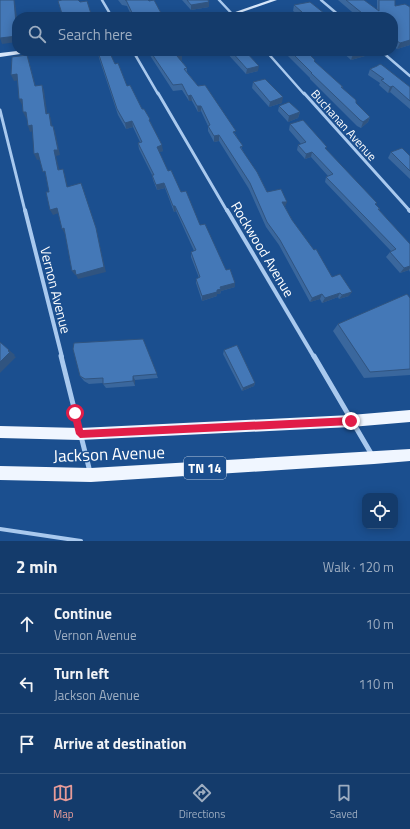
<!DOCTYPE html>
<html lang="en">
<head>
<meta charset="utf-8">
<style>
  :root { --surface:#143b6b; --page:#214673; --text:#f1f3f6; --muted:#9dadc1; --line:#33557e; --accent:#e69b98 }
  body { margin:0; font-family:"Titillium Web",sans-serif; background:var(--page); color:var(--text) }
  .controls { position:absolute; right:12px; bottom:12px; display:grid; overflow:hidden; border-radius:8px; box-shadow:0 2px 10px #0003 }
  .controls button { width:36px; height:36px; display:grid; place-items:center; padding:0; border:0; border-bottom:1px solid var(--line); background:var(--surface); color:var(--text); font:20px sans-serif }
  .stop { position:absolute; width:12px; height:12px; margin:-9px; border:3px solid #e11d48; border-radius:50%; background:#fff }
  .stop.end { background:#e11d48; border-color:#fff; box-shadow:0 1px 4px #0008 }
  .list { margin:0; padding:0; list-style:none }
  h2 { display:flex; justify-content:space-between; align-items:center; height:52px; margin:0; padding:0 16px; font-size:17px }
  h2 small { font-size:13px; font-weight:400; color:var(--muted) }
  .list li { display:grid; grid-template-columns:26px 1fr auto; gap:12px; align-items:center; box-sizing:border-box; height:60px; padding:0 16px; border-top:1px solid var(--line) }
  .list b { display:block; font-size:15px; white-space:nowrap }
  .list p { margin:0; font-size:13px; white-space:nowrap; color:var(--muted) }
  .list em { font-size:13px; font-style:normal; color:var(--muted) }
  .icon { flex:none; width:22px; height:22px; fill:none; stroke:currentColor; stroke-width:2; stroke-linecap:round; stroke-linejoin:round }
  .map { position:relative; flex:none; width:410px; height:541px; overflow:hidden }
  .search { position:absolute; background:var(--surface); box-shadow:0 2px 10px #0003; left:12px; right:12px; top:12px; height:44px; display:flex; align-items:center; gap:10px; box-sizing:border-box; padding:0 14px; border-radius:16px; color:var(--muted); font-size:15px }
  .sheet { height:232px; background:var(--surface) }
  nav { display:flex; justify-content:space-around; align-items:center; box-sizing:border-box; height:56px; border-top:1px solid var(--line); background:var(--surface); font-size:11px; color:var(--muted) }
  nav a { display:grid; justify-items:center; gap:2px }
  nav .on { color:var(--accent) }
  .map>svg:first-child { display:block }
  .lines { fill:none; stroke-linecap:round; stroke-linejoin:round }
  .service { stroke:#a9c9ee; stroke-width:4 }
  .minor-far3 { stroke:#a9c9ee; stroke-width:2.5 }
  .minor-far2 { stroke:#a9c9ee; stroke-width:3 }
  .minor-far1 { stroke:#a9c9ee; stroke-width:4 }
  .minor { stroke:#a9c9ee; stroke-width:5 }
  .secondary { fill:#d6e6fa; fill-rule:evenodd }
  .primary { fill:#f0f6ff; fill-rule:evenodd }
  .wall { fill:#3a679d }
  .shaded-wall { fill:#305480 }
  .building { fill:#4478b7; stroke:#305480 }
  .route { fill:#e11d48 }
  .labels { text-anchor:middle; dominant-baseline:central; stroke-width:3; stroke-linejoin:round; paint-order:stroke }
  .far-street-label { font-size:12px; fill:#fff; stroke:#1b4f8f }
  .shield { fill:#1b4f8f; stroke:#bbcadd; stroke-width:1 }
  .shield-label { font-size:13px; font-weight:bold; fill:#fff }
  .street-label { font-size:14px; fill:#fff; stroke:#1b4f8f }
  .near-street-label { font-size:17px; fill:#fff; stroke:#1b4f8f }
</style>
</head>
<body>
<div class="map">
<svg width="410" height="541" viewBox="0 0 410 541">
  <rect width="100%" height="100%" fill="#1b4f8f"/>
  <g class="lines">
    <path class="service" d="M0,529l81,12"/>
    <g class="minor-far3">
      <path d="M102,0l10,17"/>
      <path d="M219,0l16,17"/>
      <path d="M321,0l20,17"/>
      <path d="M133,51l25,43"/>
      <path d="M266,51l38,43"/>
      <path d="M381,51l29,25"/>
    </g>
    <g class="minor-far2">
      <path d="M158,93l69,118"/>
      <path d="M304,93l106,118"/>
      <path d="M0,110l25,101"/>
    </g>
    <g class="minor-far1">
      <path d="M25,210l37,147"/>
      <path d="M227,210l87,147"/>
      <path d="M409,210l1,1"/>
    </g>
    <g class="minor">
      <path d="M61,356l29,116"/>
      <path d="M314,356l58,99"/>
    </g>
    <g class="secondary">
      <path d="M270,0h7l-49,17h-7z"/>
      <path d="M17,51h13l-3,2 -27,4v-4z"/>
    </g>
    <g class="primary">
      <path d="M410,410v12l-59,5 -271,13 -80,-2v-12l80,2 271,-13z"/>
      <path d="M410,449v12l-36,3 -283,18 -91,-2v-14l91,2z"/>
    </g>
  </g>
  <g class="wall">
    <path d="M118,0h30l13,13v4h-29l-5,-11 -5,-1z"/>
    <path d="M182,0h26l1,7 -18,3z"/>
    <path d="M338,0h26l13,10v-10h18v6l15,1v38l-13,4 -4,-3v-29h-35z"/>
    <path d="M294,5l35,12 -33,-4 -3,-2z"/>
    <path d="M148,51h32l2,3v6h-1l6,8v4l49,63 7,16 24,41 18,15 7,13 40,57 17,19 -10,3 -1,-2 -16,6 -2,-4 -10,3 -31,-57 -13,-18 -17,-38 -30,-48 -5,1 -6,-11v-5l-7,-15 -3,1 -6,-11h-3l-7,-11 -9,1 -22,-34z"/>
    <path d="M225,51h20l13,20 -12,3z"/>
    <path d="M285,51h24v3l6,8 28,25 -1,1 14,15 14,14 -2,5 -7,6 -4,-2 -47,-47v-1l-26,-26z"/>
    <path d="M341,51h26l-2,5 -14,4z"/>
    <path d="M98,52l17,12 12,22 24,37 12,28 -4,1 9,19 13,21 45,78 9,17 -14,4 -1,3h-3v2l-15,5 -6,-18v-4l3,-1 -8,-21v-5l3,-1 -18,-40 -2,1 -9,-24 -8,2 -4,-10 -1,-5 -13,-26 -1,-6 2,-1 -7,-15 -7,2 -8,-14 -19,-57z"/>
    <path d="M370,69l40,18v22l-20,-17 -2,1 -9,-8 1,-2 -12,-8z"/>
    <path d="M253,82l29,21 -13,4 -17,-19z"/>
    <path d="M279,106l21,6 -2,6 -10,4 -10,-11z"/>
    <path d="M290,124l36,25 54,60 -1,1 31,34v28l-1,-2 -9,3 -14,-16 4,-5 1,-1 -66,-69 1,-5 2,-1 -17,-19 -6,2 -8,-9 1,-5 3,-1 -12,-14z"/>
    <path d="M391,152l19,4v23l-22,-21z"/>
    <path d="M410,298v77l-46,3 -31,-47 5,-7z"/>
    <path d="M143,339l15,39 -23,2v6l-29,2 -3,-4v-1l-14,1 -5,-3 -4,-5z"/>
    <path d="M224,350l31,33 -1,3 -12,5 -19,-37z"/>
  </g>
  <g class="shaded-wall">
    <path d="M14,0l1,2 2,16v14z"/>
    <path d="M209,2v5l-18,3v-5z"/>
    <path d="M161,13v4h-26z"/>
    <path d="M17,36v6l-15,2 -2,-6z"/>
    <path d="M410,40v5l-13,4 3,-6z"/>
    <path d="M367,51l-2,5 -14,4 2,-6z"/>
    <path d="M182,54v6l-4,1 -1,-5z"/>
    <path d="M27,55l2,6 8,30 -2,-5z"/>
    <path d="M259,66l-1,5 -12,3 1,-5z"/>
    <path d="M17,74l3,6 -6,1 -3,-6z"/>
    <path d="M42,85l2,5 4,29 -2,-5z"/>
    <path d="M393,86l-3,6 -2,1 2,-6z"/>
    <path d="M191,95l1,6h-3l-1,-5z"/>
    <path d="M283,97l-1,6 -13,4 1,-5z"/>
    <path d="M19,99h3l2,6h-2z"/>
    <path d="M197,106h4v5l-3,1z"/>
    <path d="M23,112h3l3,5 -3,1z"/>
    <path d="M300,112l-2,6 -10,4 1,-6z"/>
    <path d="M49,113l2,6 2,13 -2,-6z"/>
    <path d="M370,117l-2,5 -7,6 2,-6z"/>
    <path d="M132,121l1,6 -7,2 -1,-6z"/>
    <path d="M32,125l2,6 -4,1 -2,-6z"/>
    <path d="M53,126l2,5 5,24 -4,1 5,20 -3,-6 -4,-20z"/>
    <path d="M219,135v6l-5,1v-6z"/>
    <path d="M162,145l1,6 -5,2 -1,-6z"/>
    <path d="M312,152l-1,5 -6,2 1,-5z"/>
    <path d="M38,153l3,6 -4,1 -3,-6z"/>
    <path d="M63,169l2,6 4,17 -2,-5z"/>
    <path d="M164,183l1,5 -8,2 -1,-5z"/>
    <path d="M83,188l14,45 9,39 -28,7 -2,-4h-1l-3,-4 3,-1z"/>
    <path d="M282,202h5l-2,5 -4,1z"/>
    <path d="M173,206h2l1,5 -2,1z"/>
    <path d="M57,208l2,5 -6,2 -3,-5z"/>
    <path d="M64,228l3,5 -2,1 -3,-5z"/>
    <path d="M410,266v2l-1,2 -9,3 4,-5z"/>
    <path d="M235,283v4l-14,4 -1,3h-3v2l-15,5v-5l15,-6 3,-3z"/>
    <path d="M352,292l-3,4 -10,3 3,-4z"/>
    <path d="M340,293l-2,4 -16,6 3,-5z"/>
    <path d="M322,294l-2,5 -10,3 2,-4z"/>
    <path d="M9,350l6,5 -1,1 2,1 -16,16v-11z"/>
    <path d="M133,376l2,4v6l-2,-5z"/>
    <path d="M255,383l-1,3 -12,5 1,-3z"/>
  </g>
  <g class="building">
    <path d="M0,0h14l3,36 -17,2z"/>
    <path d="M62,0h16l2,2 7,-1 5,16h-29l-5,-16z"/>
    <path d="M125,0h23l1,1 5,-1 7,13 -27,4 -8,-17z"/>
    <path d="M187,0h21l1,2 -18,3z"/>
    <path d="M346,0h18l15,11v-11h16v6l10,-2 5,3v33l-10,3 -7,-5v-21h-29l-4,-3 2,-1z"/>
    <path d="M310,2l19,15h-47l20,-5 -8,-7z"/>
    <path d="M106,51h3l6,13 3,-1 9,23 3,-1 12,24h2l6,10 -1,1 13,25 -5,2 11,24 3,-1 10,22 5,-1 14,34 5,-1 21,46 4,-1 5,14 -15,4 1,2 -4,1v2l-15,4 -6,-17 4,-2 -9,-25 5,-2 -21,-44h-2l-9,-23 -8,2 -4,-10h2l-16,-32 4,-1 -10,-21 -7,2 -8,-14 -19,-57z"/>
    <path d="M150,51h30l2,3 -5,2 10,12 -3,1 14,17 7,-1 31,46 -3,1 10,14 -3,1 17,25 10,20 14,-3 6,13h-5l10,18 22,30 2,-1 16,28 8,-3 12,18 -10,3 -2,-2 -15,5 -3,-4 -10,4 -32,-58 -13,-18 -17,-39 -31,-48 -5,1 -6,-10 2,-1 -9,-19h-4l-6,-11 -3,1 -6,-12 -9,1z"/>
    <path d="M231,51h14l14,15 -12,3z"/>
    <path d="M290,51h17h-1l9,9 -1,1 29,26h-2l15,13v3l14,14 -7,5 -3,-2 -49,-47h1z"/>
    <path d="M349,51h17l-13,3z"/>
    <path d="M27,55l8,31 7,-1 4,29 3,-1 2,13h2l5,24h-4l4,20 5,-1 4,18 14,-4 15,45 8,39 -28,8 -1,-5 -3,1 -8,-43 -2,1 -5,-21 -7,2 -4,-18h3l-4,-21 -2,1 -5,-19 -4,1 -2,-29 -4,1 -2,-14h-3l-1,-13h-3l-2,-25 -6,1 1,-18z"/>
    <path d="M380,64l2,1 28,22v14l-17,-15 -3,1 -9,-7 3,-1 -14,-10 7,-3z"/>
    <path d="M265,79l18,18 -13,5 -17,-20z"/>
    <path d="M289,102l11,10 -11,4 -10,-10z"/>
    <path d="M303,120l24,27 -2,1 52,55 -2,1 5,5h-2l32,35v22l-6,2 -14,-16 6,-3 -70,-72 7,-3 -21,-22 -6,2 -8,-9 8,-3 -16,-18z"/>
    <path d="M402,148l8,8v15l-19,-19z"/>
    <path d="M407,294l3,4v71l-40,3 -32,-48z"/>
    <path d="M143,339l14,35 -24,2v5l-30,3v-6l-18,1 -5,-3 -7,-27 1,-6z"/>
    <path d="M0,342l9,8 -1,1 2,1 -10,10z"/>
    <path d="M237,345l18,38 -12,5 -19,-38z"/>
  </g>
  <path class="route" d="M75,409l4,4 4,17 268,-13 4,4 -4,4 -271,13 -4,-4 -5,-21z"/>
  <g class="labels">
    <g class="far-street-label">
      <text transform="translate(344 125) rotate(48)">Buchanan Avenue</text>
    </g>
    <rect class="shield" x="184" y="457" width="42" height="22" rx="3"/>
    <g class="shield-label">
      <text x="205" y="468">TN 14</text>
    </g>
    <g class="street-label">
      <text transform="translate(263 249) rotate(59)">Rockwood Avenue</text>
      <text transform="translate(56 290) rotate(76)">Vernon Avenue</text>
    </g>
    <g class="near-street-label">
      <text transform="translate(109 454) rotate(-2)">Jackson Avenue</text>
    </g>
  </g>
</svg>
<div class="controls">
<button><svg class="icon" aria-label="locate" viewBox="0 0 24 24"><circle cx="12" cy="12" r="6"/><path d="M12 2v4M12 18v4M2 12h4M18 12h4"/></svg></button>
</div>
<div class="stop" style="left:75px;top:413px"></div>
<div class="stop end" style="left:351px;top:421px"></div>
<div class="search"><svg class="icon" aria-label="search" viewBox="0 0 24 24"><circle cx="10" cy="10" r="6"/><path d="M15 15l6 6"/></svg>Search here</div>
</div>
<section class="sheet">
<h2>2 min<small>Walk · 120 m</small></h2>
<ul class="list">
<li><svg class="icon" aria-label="ahead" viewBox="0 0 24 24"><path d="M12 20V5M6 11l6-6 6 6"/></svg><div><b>Continue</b><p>Vernon Avenue</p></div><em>10 m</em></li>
<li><svg class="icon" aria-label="left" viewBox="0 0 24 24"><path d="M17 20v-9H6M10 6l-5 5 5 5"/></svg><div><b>Turn left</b><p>Jackson Avenue</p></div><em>110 m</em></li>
<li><svg class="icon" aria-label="arrive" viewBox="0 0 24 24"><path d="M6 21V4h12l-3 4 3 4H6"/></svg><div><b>Arrive at destination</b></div></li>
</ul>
</section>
<nav>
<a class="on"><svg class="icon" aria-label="map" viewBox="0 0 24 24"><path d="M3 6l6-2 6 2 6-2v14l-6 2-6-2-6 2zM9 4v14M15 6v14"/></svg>Map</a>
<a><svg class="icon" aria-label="directions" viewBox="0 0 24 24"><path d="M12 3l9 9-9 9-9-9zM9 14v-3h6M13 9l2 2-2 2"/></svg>Directions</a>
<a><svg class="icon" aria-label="saved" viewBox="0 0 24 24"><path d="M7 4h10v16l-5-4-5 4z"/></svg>Saved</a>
</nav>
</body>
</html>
